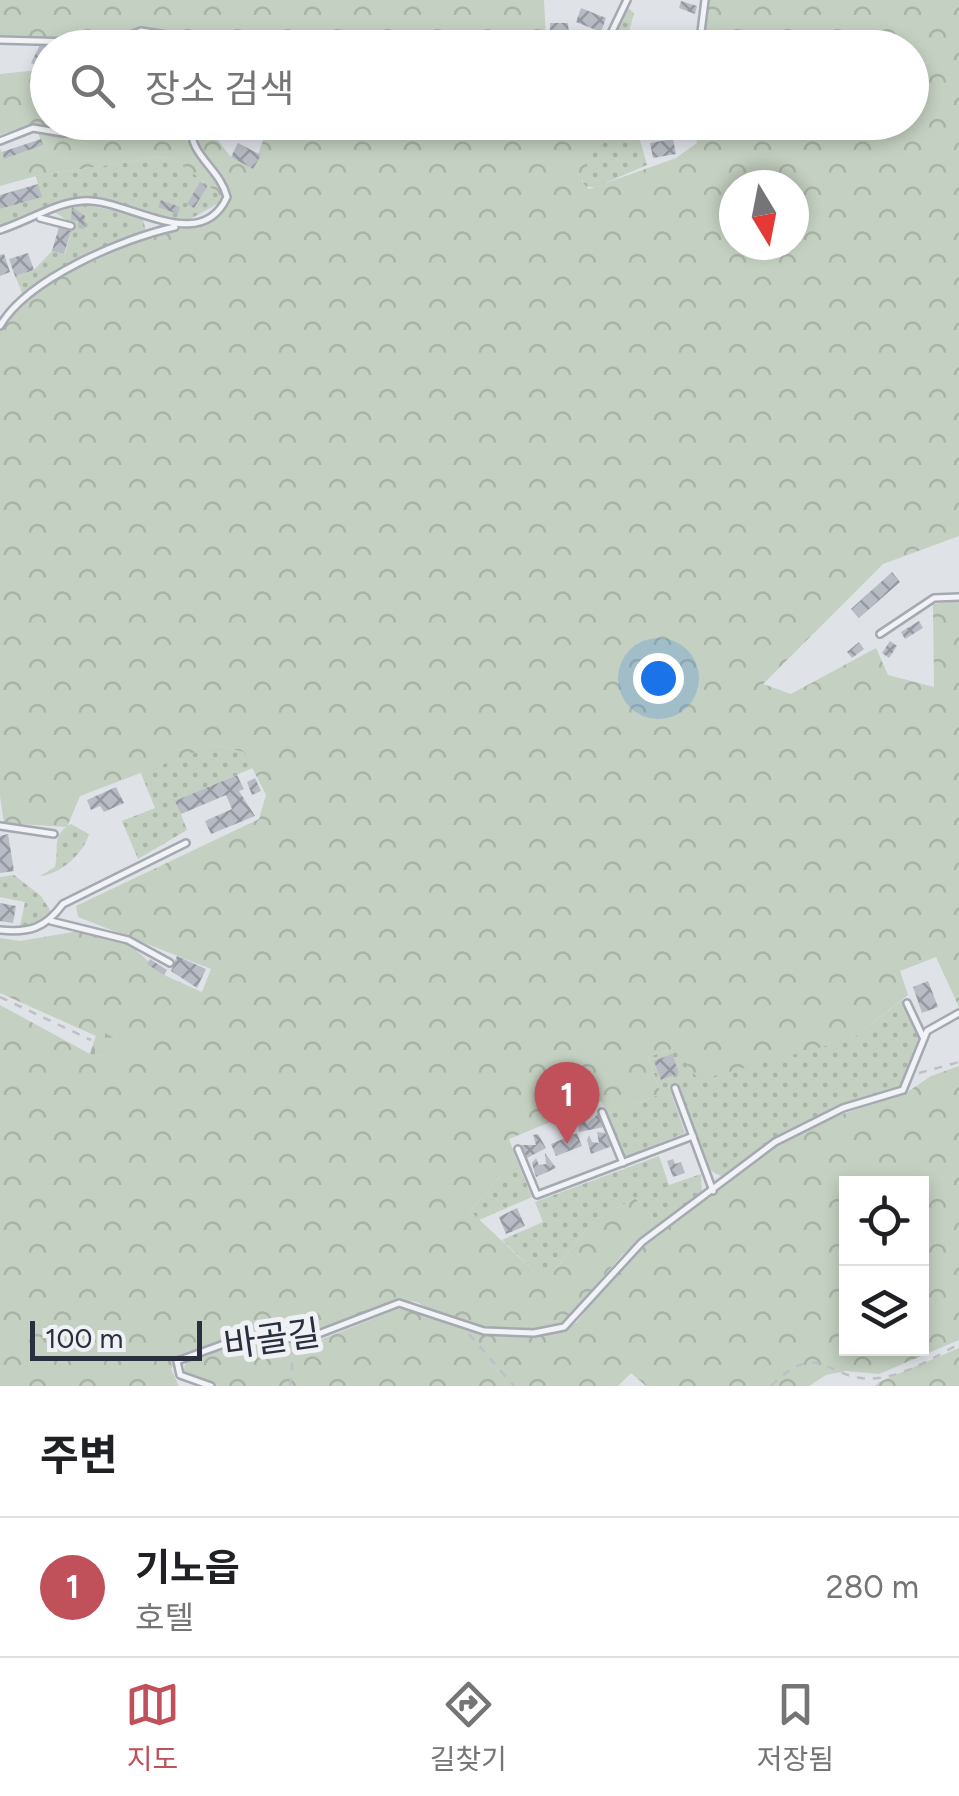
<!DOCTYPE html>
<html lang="ko">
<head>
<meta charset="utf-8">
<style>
  :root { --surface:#fff; --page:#f6f6f6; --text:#202124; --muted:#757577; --line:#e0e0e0; --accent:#c05059 }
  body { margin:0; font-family:Figtree,"Noto Sans KR",sans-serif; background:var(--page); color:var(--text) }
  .controls { position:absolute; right:30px; bottom:30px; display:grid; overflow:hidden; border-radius:0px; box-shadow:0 5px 15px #0003 }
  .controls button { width:90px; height:90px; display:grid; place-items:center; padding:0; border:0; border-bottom:2px solid var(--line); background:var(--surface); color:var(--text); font:50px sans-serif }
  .compass { position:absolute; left:719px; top:170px; width:90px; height:90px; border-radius:50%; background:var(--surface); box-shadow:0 5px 15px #0003; rotate:170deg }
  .scale { position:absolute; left:30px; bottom:25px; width:172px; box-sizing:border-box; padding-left:10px; border:5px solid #2a2f3d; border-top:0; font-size:28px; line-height:35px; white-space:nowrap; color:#2a2f3d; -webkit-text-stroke:8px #eff1f5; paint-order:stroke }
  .you { position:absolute; left:658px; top:678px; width:35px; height:35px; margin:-25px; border:8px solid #fff; border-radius:50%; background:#1a73e8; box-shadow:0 0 0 15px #1a73e833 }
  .badge { display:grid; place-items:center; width:65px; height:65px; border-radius:50%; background:var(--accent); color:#fff; font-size:32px; font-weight:700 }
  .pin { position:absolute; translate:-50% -82px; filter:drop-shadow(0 2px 5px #0008) }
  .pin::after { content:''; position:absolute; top:52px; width:35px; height:30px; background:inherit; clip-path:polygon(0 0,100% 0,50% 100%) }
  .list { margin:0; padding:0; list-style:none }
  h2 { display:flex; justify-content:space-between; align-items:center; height:130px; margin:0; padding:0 40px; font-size:42px }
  h2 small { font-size:32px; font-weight:400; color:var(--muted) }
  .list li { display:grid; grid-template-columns:65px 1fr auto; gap:30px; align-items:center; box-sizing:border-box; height:140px; padding:0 40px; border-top:2px solid var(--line) }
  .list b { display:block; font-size:38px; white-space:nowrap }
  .list p { margin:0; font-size:32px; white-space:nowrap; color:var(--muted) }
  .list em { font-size:32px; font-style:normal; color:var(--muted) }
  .icon { flex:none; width:55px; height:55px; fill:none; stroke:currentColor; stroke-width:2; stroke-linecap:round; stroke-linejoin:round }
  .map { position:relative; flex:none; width:959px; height:1386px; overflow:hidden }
  .search { position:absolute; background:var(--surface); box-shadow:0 5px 15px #0003; left:30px; right:30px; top:30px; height:110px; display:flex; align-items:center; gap:25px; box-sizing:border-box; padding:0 35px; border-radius:55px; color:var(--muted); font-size:38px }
  .sheet { height:270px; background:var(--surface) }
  nav { display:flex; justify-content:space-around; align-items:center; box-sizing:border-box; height:140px; border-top:2px solid var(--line); background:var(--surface); font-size:28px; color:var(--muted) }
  nav a { display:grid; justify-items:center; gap:5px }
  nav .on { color:var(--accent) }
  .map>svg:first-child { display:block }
  .grass { fill:url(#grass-dots) }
  .forest { fill:url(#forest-crowns); fill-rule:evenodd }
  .cemetery { fill:url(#cemetery-stones) }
  .building { fill:url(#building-cross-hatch) }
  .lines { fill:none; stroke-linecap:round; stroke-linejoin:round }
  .lane-casing { stroke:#a5a9b1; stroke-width:10 }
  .path { stroke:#bec0c6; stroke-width:2.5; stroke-dasharray:8 8; stroke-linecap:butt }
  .lane { stroke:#f2f3f6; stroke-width:5 }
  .labels { text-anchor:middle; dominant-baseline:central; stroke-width:10; stroke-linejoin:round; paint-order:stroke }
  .street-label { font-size:35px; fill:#2a2f3d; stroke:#eff1f5 }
</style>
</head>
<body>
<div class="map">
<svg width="959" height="1386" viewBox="0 0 959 1386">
  <defs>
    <pattern id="grass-dots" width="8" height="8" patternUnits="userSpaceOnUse" patternTransform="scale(2.5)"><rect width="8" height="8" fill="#c4d0c1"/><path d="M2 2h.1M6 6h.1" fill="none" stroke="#a9b3a7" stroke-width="1.8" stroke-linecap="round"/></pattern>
    <pattern id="forest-crowns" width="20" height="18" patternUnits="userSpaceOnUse" patternTransform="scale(2.5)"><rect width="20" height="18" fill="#c4d0c1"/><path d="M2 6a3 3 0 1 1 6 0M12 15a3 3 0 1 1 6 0" fill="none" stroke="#a9b3a7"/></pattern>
    <pattern id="cemetery-stones" width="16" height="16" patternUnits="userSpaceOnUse" patternTransform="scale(2.5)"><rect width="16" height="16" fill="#c4d0c1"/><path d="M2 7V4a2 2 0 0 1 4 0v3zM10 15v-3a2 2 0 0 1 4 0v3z" fill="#a9b3a7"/></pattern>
    <pattern id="building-cross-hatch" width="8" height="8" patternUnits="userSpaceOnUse" patternTransform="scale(2.5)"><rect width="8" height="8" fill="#b7bbc3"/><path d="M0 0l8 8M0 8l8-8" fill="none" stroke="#9598a0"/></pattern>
  </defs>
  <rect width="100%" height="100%" fill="#dfe2e7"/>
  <g class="grass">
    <path d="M628,8l6,5 -9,34h-18z"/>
    <path d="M607,37l-10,10h-45l-1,-6z"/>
    <path d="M586,123h66l-14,10 9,32 -51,22h-12c-5,-18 10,-35 2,-64z"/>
    <path d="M160,157l20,5 43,36 -4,5 -34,19 -103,-24 -82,29v-18l41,-12 -5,-21z"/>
    <path d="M81,204l61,12 4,15 -92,42 -31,22 -8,-19 19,-6 18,-19 13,3 8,-30 -17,-11z"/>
    <path d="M214,745l30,7 11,15 -79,34 11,29 -49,29 -16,-38 33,-13 -15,-37z"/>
    <path d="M71,824l18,10c-6,20 -28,40 -49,42l15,-9c5,-20 -5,-31 16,-43z"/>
    <path d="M14,875l27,21 11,17 -18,14 -14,-1 5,-24 -25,-5v-20z"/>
    <path d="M902,1000l16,38 -11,43 -9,8 -79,27 -48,26 -48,35 -13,-7 -32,-86 -9,3 16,46 -61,24 -17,-43 54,-20 -13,-37 27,-9 177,-9z"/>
    <path d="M659,1156l10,29 32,-11 1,20 -48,35 -3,-14 -16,-17 -44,25 -37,48h-20l-32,-31 41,-18 -8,-20z"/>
    <path d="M516,1158l16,39 -53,23 -9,-9z"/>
  </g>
  <g class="forest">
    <path d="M0,0h544l2,39 6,8h-361l-10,-13 -41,-8 -31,13 -109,-4z"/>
    <path d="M709,0h250v536l-76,28 -120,120 28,10 85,-46 12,27 46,12 -1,-83 26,-3v406l-23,-50 -36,14 8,24 -56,44 -153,41 -24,-32 -27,9 13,37 -54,20 -6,-13 -92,38 7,19 -46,53 64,60 21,-1 36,-47 44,-25 16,17 3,14 -32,26 -60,69 -31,6 -50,-2 -38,-11 -26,-15 -20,-2 -90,36h-70l-57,18 -9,15 8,17h-179v-381l90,49 18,2 13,-14 -22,-12 -3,6 -96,-43v-55l20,3 65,-11 45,15 34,30 38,17 9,-23 -133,-52 -2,-11 183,-87 7,-24 -22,-43 -30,-7 -134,51 -13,31 -63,-4 -4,-27v-464l14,-25 43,-29 96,-44 51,-13 23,-16 2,-16 -30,-40 -2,-18 14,1 20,25 22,12 16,-46h317l5,26 -9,33 7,7 87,-31 21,-15 -1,-5 -30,-15 246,-1v-74l-190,-1 -18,-4zM734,185h60v60h-60z"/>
    <path d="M47,69l1,53 13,1 1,6 -28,-6 -34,12v-61z"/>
    <path d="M177,126l42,59 4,13 -43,-36 -20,-5 -124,19 -36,10v-38l4,11 38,-14 -4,-13 26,3z"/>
    <path d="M959,1066v274l-80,34 -33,-3 -20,4 -17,11h-163l-15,-13 -13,13h-400l-35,-15 3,-9 10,-6 66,-14 48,2 88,-35 10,-1 69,26 57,2 31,-6 12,-8 24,-33 39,-39 130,-100 49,-28 87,-29 25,-17zM846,1184h76v164h-76z"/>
    <path d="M959,1348v38h-84l4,-4z"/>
  </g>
  <path class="cemetery" d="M98,1029l23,13v10l-13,4 -18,-2z"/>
  <g class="building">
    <path d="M681,1l16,5 -2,8 -16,-6z"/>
    <path d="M581,8l25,10 -5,14 -25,-10z"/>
    <path d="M550,23h18l1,12h-19z"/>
    <path d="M674,41l24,5v2h-25z"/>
    <path d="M41,43l7,4 -3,23 -14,-7z"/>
    <path d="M251,122h18l-8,15 -13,-7z"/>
    <path d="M41,139l2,6 -39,14 -2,-7z"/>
    <path d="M673,139l3,15 -23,4 -3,-15z"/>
    <path d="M238,143l23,12 -8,14 -22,-12z"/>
    <path d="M200,182l7,5 -13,21 -7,-4z"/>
    <path d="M38,184l4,13 -42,12v-14z"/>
    <path d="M161,200l19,7 -2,7 -20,-7z"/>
    <path d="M72,207l13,9 -1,13 -6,-1 1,-7 -8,-1z"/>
    <path d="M59,227l12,4 -7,23 -12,-3z"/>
    <path d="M28,253l6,17 -19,6 -6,-17z"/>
    <path d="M4,254l6,18 -10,4v-21z"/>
    <path d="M892,572l8,10 -41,36 -8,-9z"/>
    <path d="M919,621l4,7 -18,11 -4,-7z"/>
    <path d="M890,641l7,5 -8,12 -7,-5z"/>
    <path d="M859,642l5,7 -12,9 -5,-6z"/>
    <path d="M237,775l7,14 -5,2 16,25 -44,18 -6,-13 27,-12 -6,-14 -45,19 -6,-13z"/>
    <path d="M255,778l6,13 -9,4 -5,-13z"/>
    <path d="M116,787l8,16 -20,9 -4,-6 -9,4 -4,-10z"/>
    <path d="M8,834l6,37 -14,2v-37z"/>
    <path d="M0,903l16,3 -3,17 -13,-2z"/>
    <path d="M177,956l29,13 -9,19 -26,-17z"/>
    <path d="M150,959l17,11 -3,5 -17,-11z"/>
    <path d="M928,981l10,26 -16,6 -9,-26z"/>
    <path d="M672,1054l7,19 -18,7 -7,-19z"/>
    <path d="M599,1113l5,14 -25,5 -1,-14 4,-3 5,9z"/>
    <path d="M597,1132l8,1 7,13 -21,8 -4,-14 2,-5 3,7 7,1z"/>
    <path d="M577,1133l5,13 -26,10 -5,-12z"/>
    <path d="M538,1134l8,14 -21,11 -5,-14h16l-3,-10z"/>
    <path d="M545,1153l11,15 -20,9 -4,-14 4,-5 3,7 7,-1z"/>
    <path d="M673,1159l2,5 6,-2 4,11 -12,4 -6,-16z"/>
    <path d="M517,1208l8,18 -19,8 -7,-17z"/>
  </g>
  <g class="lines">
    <defs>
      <g id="lane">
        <path d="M0,40l110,3 31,-12 38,6 8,11"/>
        <path d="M604,48l23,-48"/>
        <path d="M699,48l6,-48"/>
        <path d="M642,134l16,-12"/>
        <path d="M0,141l33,-13 30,5 105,-11"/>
        <path d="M40,218l31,8"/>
        <path d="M0,230c26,-8 55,-27 82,-29 44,-4 118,56 145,-4 -7,-29 -38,-41 -36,-72"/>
        <path d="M0,326c27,-47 123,-88 175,-99"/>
        <path d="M880,634l54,-36 25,-1"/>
        <path d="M0,826l54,8"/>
        <path d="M51,921l77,19 42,23"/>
        <path d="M0,930c30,3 45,-2 63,-26l123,-61"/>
        <path d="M907,1003l16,34"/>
        <path d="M675,1088l38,103"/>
        <path d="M602,1112l21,51"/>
        <path d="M518,1149l19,46 156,-59"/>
        <path d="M211,1386l-31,-11 -3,-14 61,-22 70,-1 91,-35 85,28 50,2 30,-6 78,-85 133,-100 68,-34 60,-18 24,-59 32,-18"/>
      </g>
    </defs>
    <use href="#lane" class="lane-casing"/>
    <g class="path">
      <path d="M0,997l91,43"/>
      <path d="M919,1073l40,-11"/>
      <path d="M469,1334l45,52"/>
      <path d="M290,1386l4,-40"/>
      <path d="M771,1386c52,-51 55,-2 107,-8 28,-3 57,-21 81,-34"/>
    </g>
    <use href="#lane" class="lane"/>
  </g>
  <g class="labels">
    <g class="street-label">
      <text transform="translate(272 1339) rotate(-8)">바골길</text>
    </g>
  </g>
</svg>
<div class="controls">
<button><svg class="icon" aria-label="locate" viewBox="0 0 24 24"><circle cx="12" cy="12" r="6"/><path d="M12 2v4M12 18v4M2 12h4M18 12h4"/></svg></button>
<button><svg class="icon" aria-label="layers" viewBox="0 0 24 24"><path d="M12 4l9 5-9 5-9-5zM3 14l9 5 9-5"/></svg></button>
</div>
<svg class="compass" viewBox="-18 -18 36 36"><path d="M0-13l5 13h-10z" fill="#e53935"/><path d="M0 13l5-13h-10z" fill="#757577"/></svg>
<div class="scale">100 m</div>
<div class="you"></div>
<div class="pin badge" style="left:567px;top:1144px">1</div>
<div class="search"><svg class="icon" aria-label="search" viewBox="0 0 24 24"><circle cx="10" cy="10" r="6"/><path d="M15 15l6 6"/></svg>장소 검색</div>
</div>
<section class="sheet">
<h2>주변<small></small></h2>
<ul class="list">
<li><span class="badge">1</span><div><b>기노읍</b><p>호텔</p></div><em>280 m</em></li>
</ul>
</section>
<nav>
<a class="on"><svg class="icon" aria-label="map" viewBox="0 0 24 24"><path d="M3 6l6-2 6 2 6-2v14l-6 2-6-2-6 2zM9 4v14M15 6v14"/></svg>지도</a>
<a><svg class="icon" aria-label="directions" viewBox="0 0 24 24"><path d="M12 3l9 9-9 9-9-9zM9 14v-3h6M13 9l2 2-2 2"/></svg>길찾기</a>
<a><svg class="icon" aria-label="saved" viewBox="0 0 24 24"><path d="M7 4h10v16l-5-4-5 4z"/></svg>저장됨</a>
</nav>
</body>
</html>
